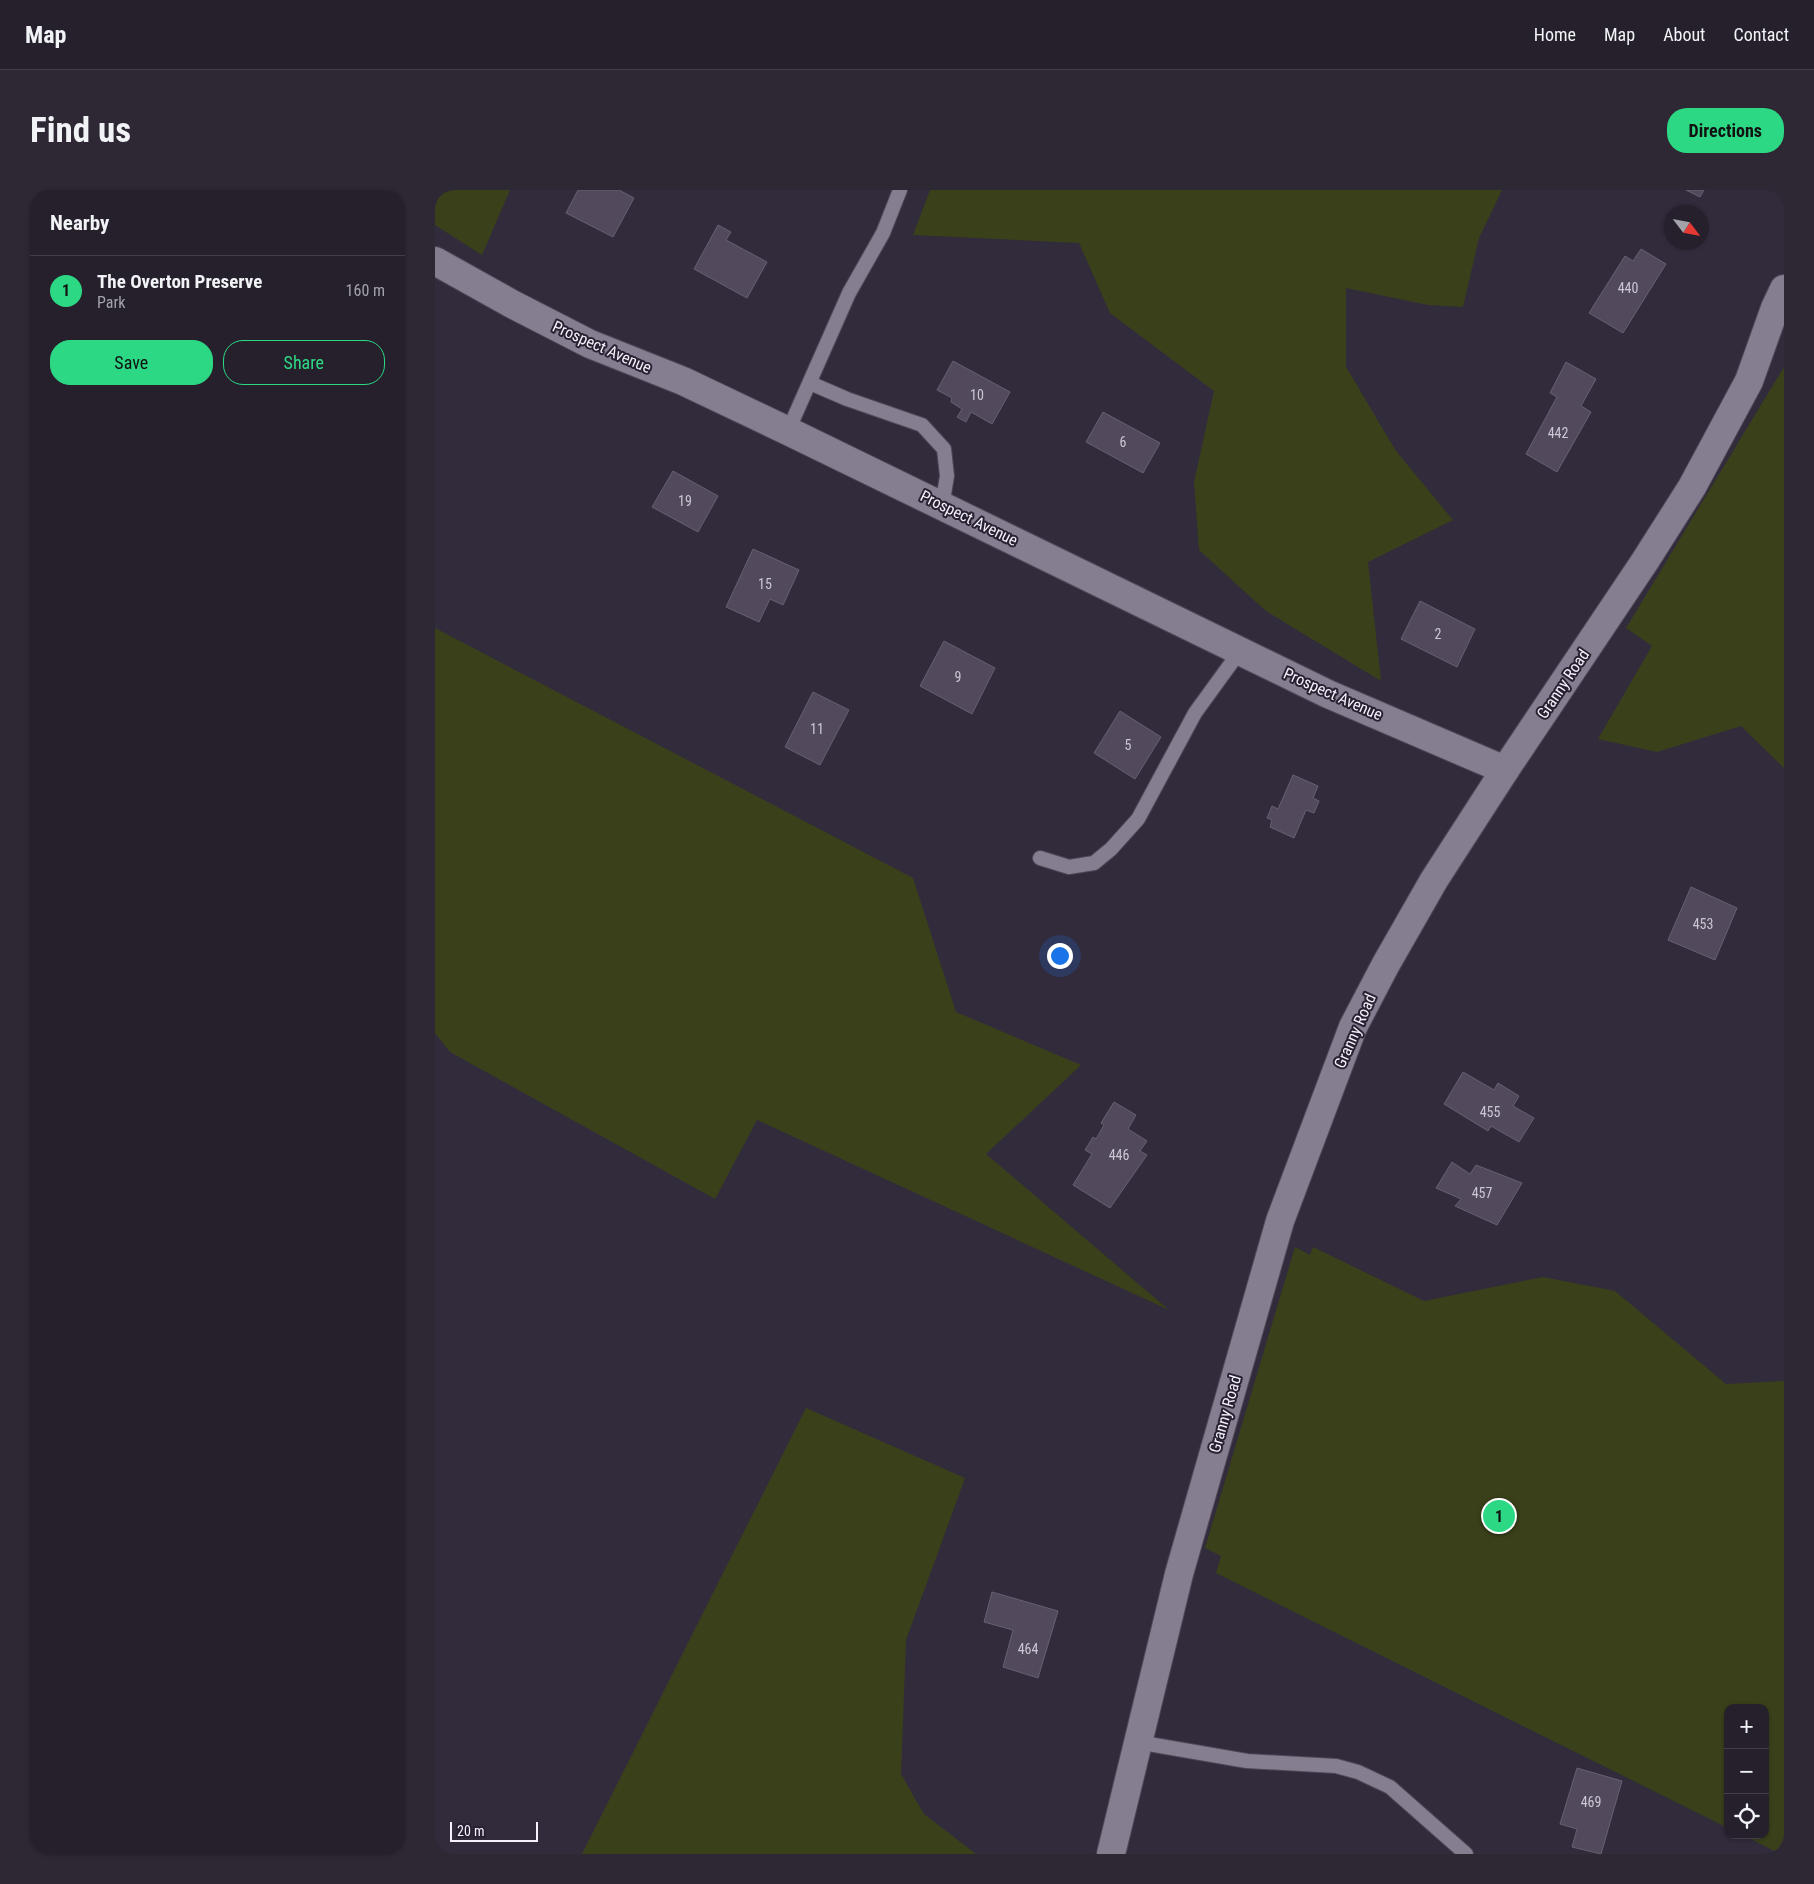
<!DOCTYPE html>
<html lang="en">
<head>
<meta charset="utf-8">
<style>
  :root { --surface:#26202d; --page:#2e2835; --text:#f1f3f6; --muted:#a4a3aa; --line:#423e49; --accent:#2dd884 }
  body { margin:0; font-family:"Roboto Condensed",sans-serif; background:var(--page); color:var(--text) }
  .controls { position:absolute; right:15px; bottom:15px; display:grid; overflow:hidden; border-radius:10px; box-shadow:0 1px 4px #0004 }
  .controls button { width:45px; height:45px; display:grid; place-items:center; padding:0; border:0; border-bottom:1px solid var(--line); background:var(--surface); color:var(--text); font:25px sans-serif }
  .compass { position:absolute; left:1229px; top:15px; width:45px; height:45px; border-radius:50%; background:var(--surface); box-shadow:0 1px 4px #0004; rotate:122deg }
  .scale { position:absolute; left:15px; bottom:12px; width:88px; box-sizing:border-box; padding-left:5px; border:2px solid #f5f1fc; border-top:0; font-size:14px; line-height:18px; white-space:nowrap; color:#f5f1fc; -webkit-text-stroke:4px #282131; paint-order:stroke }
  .you { position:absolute; left:624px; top:765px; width:18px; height:18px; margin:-12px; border:4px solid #fff; border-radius:50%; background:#1a73e8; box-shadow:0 0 0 8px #1a73e833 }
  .badge { display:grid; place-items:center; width:32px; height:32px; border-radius:50%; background:var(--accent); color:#111; font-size:16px; font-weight:700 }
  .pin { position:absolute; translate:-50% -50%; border:2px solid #fff; box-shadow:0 1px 5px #0006 }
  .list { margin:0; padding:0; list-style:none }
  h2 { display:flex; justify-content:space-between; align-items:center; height:65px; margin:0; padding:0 20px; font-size:21px }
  h2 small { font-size:16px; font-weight:400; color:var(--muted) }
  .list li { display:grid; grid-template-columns:32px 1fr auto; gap:15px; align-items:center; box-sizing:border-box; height:70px; padding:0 20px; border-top:1px solid var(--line) }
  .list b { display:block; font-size:19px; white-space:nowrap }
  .list p { margin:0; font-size:16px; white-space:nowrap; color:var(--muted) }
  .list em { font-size:16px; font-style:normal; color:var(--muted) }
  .actions { display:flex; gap:10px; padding:15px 20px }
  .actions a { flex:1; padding:11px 0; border:1px solid var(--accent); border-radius:20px; text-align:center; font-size:18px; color:var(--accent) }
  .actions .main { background:var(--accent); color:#111 }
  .icon { flex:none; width:28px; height:28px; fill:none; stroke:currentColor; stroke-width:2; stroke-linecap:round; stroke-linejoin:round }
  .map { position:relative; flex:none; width:1349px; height:1664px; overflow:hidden; border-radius:20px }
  header { display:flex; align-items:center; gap:30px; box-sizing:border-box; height:70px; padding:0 25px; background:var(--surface); border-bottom:1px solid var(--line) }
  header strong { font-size:24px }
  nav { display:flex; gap:28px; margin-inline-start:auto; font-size:18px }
  .intro { display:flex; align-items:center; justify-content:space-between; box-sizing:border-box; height:120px; padding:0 30px }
  h1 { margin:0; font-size:35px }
  .button { padding:12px 22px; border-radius:20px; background:var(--accent); color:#111; font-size:18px; font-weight:700 }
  main { display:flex; gap:30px; padding:0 30px }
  aside { flex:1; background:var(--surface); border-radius:20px; box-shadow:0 1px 4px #0004 }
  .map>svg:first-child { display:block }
  .green { fill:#3a411a }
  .building { fill:#524a5c; stroke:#676072 }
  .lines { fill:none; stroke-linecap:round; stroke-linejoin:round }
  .service-casing { stroke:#4f4856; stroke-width:16 }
  .minor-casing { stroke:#4f4856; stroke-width:30 }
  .tertiary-casing { stroke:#4f4856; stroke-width:30 }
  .service { stroke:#857d90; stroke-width:14 }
  .minor { stroke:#857d90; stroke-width:28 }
  .tertiary { stroke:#857d90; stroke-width:28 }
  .labels { text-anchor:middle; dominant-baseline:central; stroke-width:4; stroke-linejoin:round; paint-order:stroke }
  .number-label { font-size:14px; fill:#ccc7d4 }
  .street-label { font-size:16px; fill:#f5f1fc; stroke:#282131 }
</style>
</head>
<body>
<header>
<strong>Map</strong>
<nav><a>Home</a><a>Map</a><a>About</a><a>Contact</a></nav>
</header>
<div class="intro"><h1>Find us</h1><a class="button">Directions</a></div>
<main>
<aside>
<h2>Nearby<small></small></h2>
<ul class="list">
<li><span class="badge">1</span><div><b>The Overton Preserve</b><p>Park</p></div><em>160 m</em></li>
</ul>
<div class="actions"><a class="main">Save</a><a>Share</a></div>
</aside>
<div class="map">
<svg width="1349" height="1664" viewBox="0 0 1349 1664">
  <rect width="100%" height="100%" fill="#322b3c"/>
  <g class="green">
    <path d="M0,0h75l-28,65 -47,-30z"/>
    <path d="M495,0h572l-23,48 -16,69 -35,-2 -82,-17v79l50,84 57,69 -85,42 13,119 -115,-70 -67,-61 -5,-68 20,-91 -104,-78 -31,-70 -166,-8z"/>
    <path d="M1349,177v401l-43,-42 -84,26 -59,-13 54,-93 -26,-18z"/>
    <path d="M0,438l478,250 43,134 125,53 -95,89 183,156 -412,-190 -42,79 -265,-147 -15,-19z"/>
    <path d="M860,1057l15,8 3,-8 111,54 119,-24 72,14 111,93 58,-3v473h-4l-37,-19h22v-127h-37v120l-512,-255 5,-17 -16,-8z"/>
    <path d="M371,1218l159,70 -59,162 -5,134 23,40 52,40h-394z"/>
  </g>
  <g class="building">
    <path d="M143,0h41l15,8 -21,39 -47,-24z"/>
    <path d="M1251,0h18l-4,7z"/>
    <path d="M283,35l13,7 -5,8 41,22 -20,36 -53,-29z"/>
    <path d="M1206,59l25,15 -43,69 -34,-20 36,-57 8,5z"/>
    <path d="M518,171l57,31 -18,32 -21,-12 -5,10 -9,-5 5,-8 -11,-7 1,-4 -15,-8z"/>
    <path d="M1131,172l30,17 -15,27 10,6 -34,60 -31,-18 31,-57 -7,-4z"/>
    <path d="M668,222l57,31 -17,30 -57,-31z"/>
    <path d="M238,281l45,25 -20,36 -46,-25z"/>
    <path d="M318,359l46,21 -16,35 -13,-6 -11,23 -33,-15z"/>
    <path d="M985,411l55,28 -18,38 -56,-28z"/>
    <path d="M509,451l51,27 -23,46 -52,-28z"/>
    <path d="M378,502l36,18 -29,55 -35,-18z"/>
    <path d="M685,521l41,26 -26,42 -41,-26z"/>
    <path d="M858,585l25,11 -5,12 6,3 -5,12 -8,-3 -12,28 -24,-11 2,-7 -5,-2 5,-12 6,3z"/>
    <path d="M1256,697l46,21 -22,52 -47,-20z"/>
    <path d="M1028,882l31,18 4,-7 21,13 -6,10 21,12 -15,24 -28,-16 -3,5 -44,-27z"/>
    <path d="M679,912l22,13 -8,14 19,12 -7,10 7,4 -37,53 -37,-23 19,-31 -7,-4 8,-13 3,2 8,-14 -3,-2z"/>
    <path d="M1017,972l18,12 6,-9 46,18 -25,42 -42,-19 6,-7 -25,-11z"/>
    <path d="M557,1402l66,19 -20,67 -35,-11 10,-37 -29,-8z"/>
    <path d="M1142,1578l45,13 -21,73 -29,-7 5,-18 -17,-5z"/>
  </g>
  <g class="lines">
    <defs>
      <g id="service">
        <path d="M375,193l37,16 75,26 22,24 3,27 -5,30"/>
        <path d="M353,241l61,-138 34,-60 17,-43"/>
        <path d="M605,668l29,9 25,-4 17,-14 27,-30 57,-106 45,-62"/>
        <path d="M702,1552l110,19 89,5 22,6 32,15 76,67"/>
      </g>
      <path id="minor" d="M0,71l77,43 78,40 93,37 105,50 540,263 177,76"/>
      <path id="tertiary" d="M676,1664l68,-280 101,-353 73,-194 33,-63 48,-84 71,-110 140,-209 47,-74 57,-106 26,-73 9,-19"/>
    </defs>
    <use href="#service" class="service-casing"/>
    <use href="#minor" class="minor-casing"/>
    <use href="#tertiary" class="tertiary-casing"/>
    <use href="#service" class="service"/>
    <use href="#minor" class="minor"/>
    <use href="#tertiary" class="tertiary"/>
  </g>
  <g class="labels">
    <g class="number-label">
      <text x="1193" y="98">440</text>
      <text x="542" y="205">10</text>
      <text x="1123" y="243">442</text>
      <text x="688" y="252">6</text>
      <text x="250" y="311">19</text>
      <text x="330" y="394">15</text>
      <text x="1003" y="444">2</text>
      <text x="523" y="487">9</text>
      <text x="382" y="539">11</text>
      <text x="693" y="555">5</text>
      <text x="1268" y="734">453</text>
      <text x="1055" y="922">455</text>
      <text x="684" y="965">446</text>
      <text x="1047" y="1003">457</text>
      <text x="593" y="1459">464</text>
      <text x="1156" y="1612">469</text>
    </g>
    <g class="street-label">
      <text transform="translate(167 157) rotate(24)">Prospect Avenue</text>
      <text transform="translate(534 328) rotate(26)">Prospect Avenue</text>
      <text transform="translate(1128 494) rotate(-56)">Granny Road</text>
      <text transform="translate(898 504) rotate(24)">Prospect Avenue</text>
      <text transform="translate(920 841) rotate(-66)">Granny Road</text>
      <text transform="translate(790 1224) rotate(-74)">Granny Road</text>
    </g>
  </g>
</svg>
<div class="controls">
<button>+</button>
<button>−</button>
<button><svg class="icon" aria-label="locate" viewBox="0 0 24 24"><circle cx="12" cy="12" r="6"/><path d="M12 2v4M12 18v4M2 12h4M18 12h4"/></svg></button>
</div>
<svg class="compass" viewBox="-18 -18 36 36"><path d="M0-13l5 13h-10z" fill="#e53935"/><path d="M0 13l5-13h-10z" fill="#a4a3aa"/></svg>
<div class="scale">20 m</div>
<div class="you"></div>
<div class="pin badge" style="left:1064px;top:1326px">1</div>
</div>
</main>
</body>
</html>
